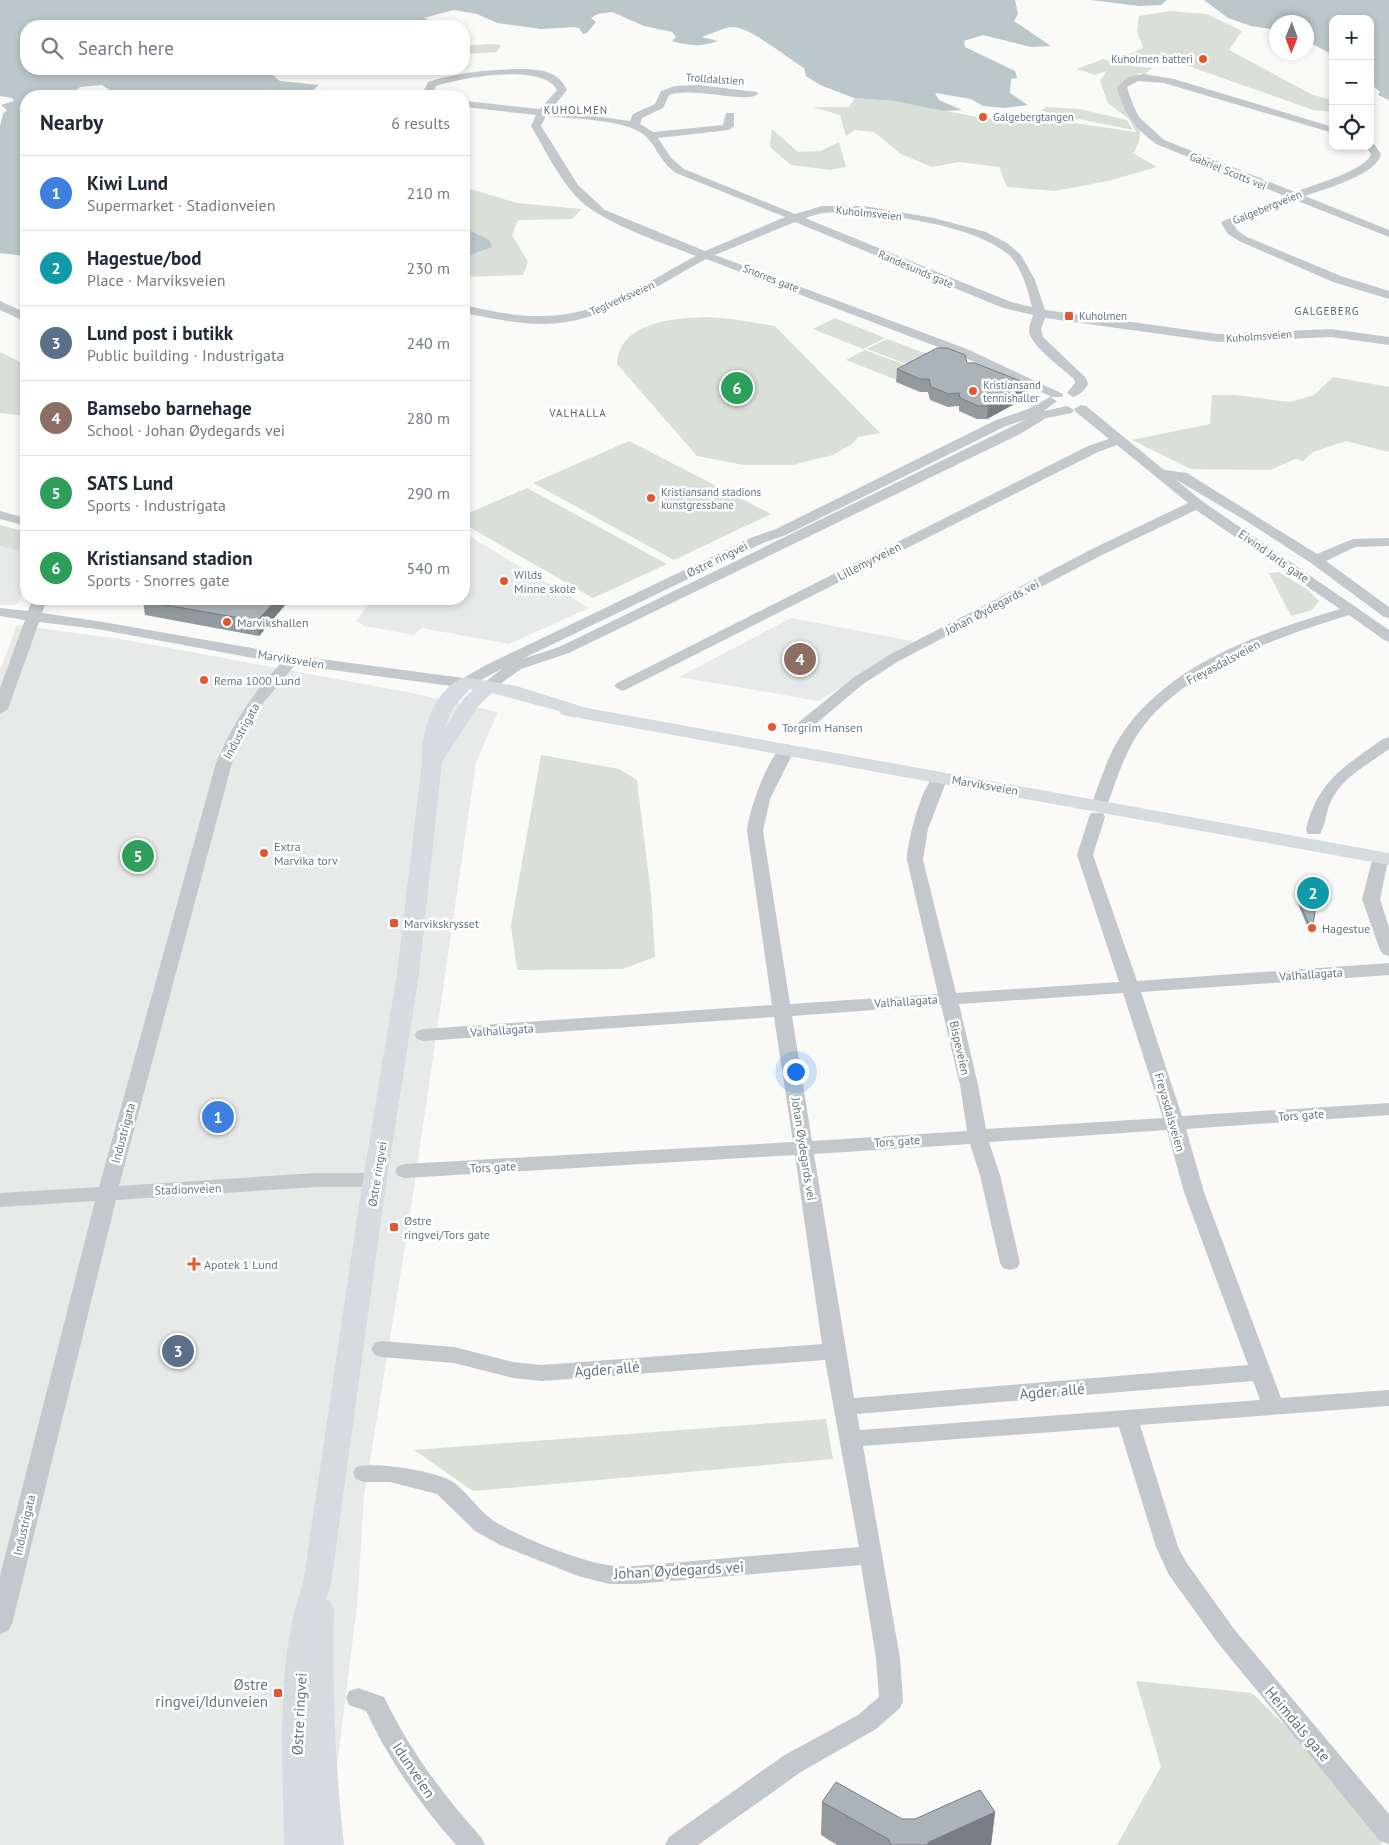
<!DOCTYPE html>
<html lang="en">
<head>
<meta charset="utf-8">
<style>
  :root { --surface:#fff; --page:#f6f6f7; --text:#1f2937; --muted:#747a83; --line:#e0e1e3; --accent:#e4572e }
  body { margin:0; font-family:"PT Sans",sans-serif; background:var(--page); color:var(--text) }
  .controls { position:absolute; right:15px; top:15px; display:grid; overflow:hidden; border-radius:10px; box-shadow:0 2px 8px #0003 }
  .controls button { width:45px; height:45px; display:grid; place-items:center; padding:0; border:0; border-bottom:1px solid var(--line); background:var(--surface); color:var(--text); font:25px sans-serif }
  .compass { position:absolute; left:1269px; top:15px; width:45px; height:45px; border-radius:50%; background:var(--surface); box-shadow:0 2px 8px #0003; rotate:181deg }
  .you { position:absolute; left:795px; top:1071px; width:18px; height:18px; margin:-12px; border:4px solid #fff; border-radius:50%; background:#1a73e8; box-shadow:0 0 0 8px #1a73e833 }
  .badge { display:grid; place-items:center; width:32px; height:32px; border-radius:50%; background:var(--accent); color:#fff; font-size:16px; font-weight:700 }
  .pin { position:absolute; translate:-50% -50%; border:2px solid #fff; box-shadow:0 1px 5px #0006 }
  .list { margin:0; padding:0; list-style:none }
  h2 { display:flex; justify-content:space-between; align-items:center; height:65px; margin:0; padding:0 20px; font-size:21px }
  h2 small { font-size:16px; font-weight:400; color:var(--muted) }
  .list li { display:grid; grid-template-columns:32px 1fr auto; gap:15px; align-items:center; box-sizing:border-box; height:75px; padding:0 20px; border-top:1px solid var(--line) }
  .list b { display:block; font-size:19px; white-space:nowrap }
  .list p { margin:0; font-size:16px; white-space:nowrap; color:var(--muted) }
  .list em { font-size:16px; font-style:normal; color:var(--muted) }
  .icon { flex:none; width:28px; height:28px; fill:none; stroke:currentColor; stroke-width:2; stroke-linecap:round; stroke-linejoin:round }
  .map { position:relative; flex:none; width:1389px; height:1845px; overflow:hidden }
  .search { position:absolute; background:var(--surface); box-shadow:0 2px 8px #0003; left:20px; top:20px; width:450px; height:55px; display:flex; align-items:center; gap:12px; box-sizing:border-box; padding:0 18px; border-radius:20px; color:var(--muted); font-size:19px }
  .panel { position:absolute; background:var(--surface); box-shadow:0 2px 8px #0003; left:20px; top:90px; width:450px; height:515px; border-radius:20px }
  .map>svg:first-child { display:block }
  .built { fill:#e8e9e9 }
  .green { fill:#dadfd7 }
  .water { fill:#bbc7cb }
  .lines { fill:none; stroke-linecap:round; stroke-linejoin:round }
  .minor { fill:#c3c8cc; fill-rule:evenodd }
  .major { fill:#d6dbdf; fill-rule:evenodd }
  .wall { fill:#929a9f }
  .shaded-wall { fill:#777d82 }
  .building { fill:#aab3b9; stroke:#777d82 }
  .poi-dot { fill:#e4572e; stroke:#fff; stroke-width:2 }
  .labels { text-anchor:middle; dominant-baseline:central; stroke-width:5; stroke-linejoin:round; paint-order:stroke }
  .far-poi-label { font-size:11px; fill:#657683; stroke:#fff; text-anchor:start }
  .far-street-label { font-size:11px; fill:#657683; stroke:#fff }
  .far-neighbourhood-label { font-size:11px; letter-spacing:1px; fill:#57646e; stroke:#fff }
  .street-label { font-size:12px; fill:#657683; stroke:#fff }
  .poi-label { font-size:12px; fill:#657683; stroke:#fff; text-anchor:start }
  .near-street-label { font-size:15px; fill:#657683; stroke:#fff }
  .near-poi-label { font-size:15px; fill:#657683; stroke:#fff; text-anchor:end }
</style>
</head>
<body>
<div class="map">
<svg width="1389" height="1845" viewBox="0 0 1389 1845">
  <rect width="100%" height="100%" fill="#fafaf8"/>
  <g class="built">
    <path d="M0,525l26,7v51l-7,20 -6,2h-13z"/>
    <path d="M464,533l125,75 -80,36 -87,-16 -8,7 -50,-9 -8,-5 15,-19 -23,-3h116z"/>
    <path d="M791,618l126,24 -99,59 -139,-24z"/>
    <path d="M17,625l109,15 281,52 91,20 -22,50 -67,460 -45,275 -7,109 -30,239h-327v-1175z"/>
  </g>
  <g class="green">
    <path d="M1170,11l37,3 35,17 -13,19 84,45 20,5v12l-20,-2 -156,-55 -27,4 1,7 21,2 -7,6 -8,-1 4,6 -15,7c8,23 23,46 7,67l24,14 -49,14 -53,10 -48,-4 -8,-20 -40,-5 -27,5 -31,-13 -27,-22 -19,-2 -9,6 -6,-21 -27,-8h36l6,-9 38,3 95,18 52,-1 96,14 -7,-13 -21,-16 -8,-22 7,-10 -12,4 -18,-6 26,-10 10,3 30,-14 -6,-17 2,-15z"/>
    <path d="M489,44l12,1 -4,7 -33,2v-8z"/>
    <path d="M1046,107l33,2 48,11 6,10 -93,-19z"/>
    <path d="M772,129l26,23 22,-1 19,-9 7,25 -16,3 -39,-5 -21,-18z"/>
    <path d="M464,187l53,16 65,6 -10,10 -54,1 -6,15 16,27 -5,13 -59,2v-19l26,-10 -10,-13 -16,-8z"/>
    <path d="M707,317l26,2 42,7 105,107 -22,4 -6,7 -19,11 -41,10h-48l-47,-9 -80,-92c2,-42 57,-46 90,-47z"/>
    <path d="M835,318l50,20 -22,11 -50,-20z"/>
    <path d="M887,339l51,19 -21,10 -50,-19z"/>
    <path d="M865,350l51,19 -19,11 -51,-20z"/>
    <path d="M0,352l26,13v51l-26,-3z"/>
    <path d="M1333,377l56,10v65l-43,-11 -33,11 -10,9 -8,-2 -25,11 -79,-1 -59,-29 78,-16 2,-29h23l55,7 24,-7z"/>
    <path d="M629,441l142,73 -97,46 -141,-77z"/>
    <path d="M527,488l140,76 -74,34 -129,-74v-9z"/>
    <path d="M0,525l26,7v15l-5,4 -21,-5z"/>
    <path d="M1279,572l29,18 11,11 -7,9 -21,6 -22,-43z"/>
    <path d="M541,755l78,14 18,11 14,115 4,62 -32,12 -106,1 -6,-45z"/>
    <path d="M826,1419l7,40 -360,32 -59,-41z"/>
    <path d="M1136,1681l116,12 124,123 6,29h-265l44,-78z"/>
  </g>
  <g class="water">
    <path d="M0,0h1015l3,14 -4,7 37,25 -20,1 -48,-12 -19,6 1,6 50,24 2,7 -6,1 -1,14 18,12 -23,3 -22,-2 -12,-7 -36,-6 4,7 23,10 -18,1 -51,-10 -39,-3 -34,-13 -14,-9 -2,-8c-17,-10 -53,-41 -72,-41 -9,1 -21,7 -30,10l16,4c-17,6 -29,5 -46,0l4,-4 -4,-5 -28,-6 -32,-14 -14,2 -7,4 5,4 -9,11 -4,1 -4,-6 -5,-1 -33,2 -44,-6 -20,-9 -23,-4 -30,8 5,2 -20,6h-39l-6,-4 -6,1 -2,3h-330v43h239l15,12 39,4 -7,6 6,5h-211l4,-5 -9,-6 -22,2 -8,8 -8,1h-38v160l-26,-3v-127l3,-12 4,-4 -6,-5 13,-4 -2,-3 -12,-2z"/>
    <path d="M1091,0h76l-6,5 -22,1z"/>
    <path d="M1204,0h185v100l-11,-5 2,-3 -10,-9v-64h-37v36l-26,-14 -1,-19h-30v8l-25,-4 -23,-8z"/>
    <path d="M464,227l25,13 3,7 -28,11z"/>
  </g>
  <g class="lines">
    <g class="minor">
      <path d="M525,69c18,1 34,3 42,21l-16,20 79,11 3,-7 22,-10 6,-13 14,-5 23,-1 59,7 1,2c-11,10 -67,-8 -89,1l-6,13 -21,10 -2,6 13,8 70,-7 3,-12h8v13l-5,4 -71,8 13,20 13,11 111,45 27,-8h42l70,12 52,14 21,11 14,12 14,25 10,30 173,24 113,-5 58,8v8l-58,-8 -113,5 -173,-24 -4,11 2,8 43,41 2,6c-3,6 -8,11 -15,13l-6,-4 8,-10 -1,-4c-10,-9 -46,-35 -45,-49 0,-5 3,-10 4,-15l-30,-7 -208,-86 -80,33 252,94 96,45 -1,3h-10l-93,-42 -253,-96c-51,28 -102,64 -162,65 -27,0 -54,-6 -80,-11v-8c26,6 53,12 80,11 56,0 104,-35 152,-60 -31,-12 -92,-33 -114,-54 -22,-20 -36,-51 -51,-76l5,-11 -72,-8v-6l76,8 17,-19c-14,-28 -97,-12 -121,-4l-3,6 3,4h-10l-3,-4 5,-10c32,-10 65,-13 97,-13zM546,116c24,3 80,3 98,19 13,11 15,26 32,38l109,44 -80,34 -100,-41 -27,-25 -37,-59zM840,212c45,1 135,13 169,43 13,12 19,36 23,52l-21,-5 -206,-84 17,-5z"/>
      <path d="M1144,74l30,5 159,48v6l-169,-50 -26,-2 -11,6 5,16 7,14 25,23 131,52c15,-6 72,-22 76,-38l-6,-8h5v-3l4,1 7,10c-4,21 -57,35 -76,42l84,34v7l-94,-37 -61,24 3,6 10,7 94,39 48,15v8l-56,-17 -94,-41 -11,-7 -7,-11 2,-2 62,-25 -129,-52c-20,-14 -34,-33 -39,-57l11,-10z"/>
      <path d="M0,301l26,12v9l-26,-12z"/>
      <path d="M1050,397l7,4 -13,10 23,-5 7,4 -2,3 -26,5 -24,15 -453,220 -48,16 -28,20 -5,2 -8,-5 23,-18 -37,20 -171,-23 -31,37 -18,30 -14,31 -113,423 197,-13h60l7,2 3,5 -3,5 -7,2h-60l-200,13 -104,424 -4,7 -8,3v-58l95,-375 -95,6v-14l99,-6 117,-424c16,-38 37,-71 65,-100l-184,-34 -58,-7 -31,87 -8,5v-26l25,-68 -25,-4v-8l28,3 5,-12h14l-5,14 55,8 194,34 172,23 25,-14 265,-127 23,-8 220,-109 32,-11zM1027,419l-468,228 -37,12 241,-116 23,-8 220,-109z"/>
      <path d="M1081,405l5,1 78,64 23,3 130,81 36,-15 36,-1v8l-34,1 -29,14 63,46v11l-5,-1 -73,-54 -68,-44 -68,-40 27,22 187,129v12l-5,-2 -35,-25c-71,22 -166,54 -210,117 -15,22 -23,49 -32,74l-2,4h-12l-2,-4c10,-27 18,-56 36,-79 49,-66 137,-95 213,-118l-144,-99 -92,44 -205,107 -36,23 -58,49h-12l-2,-3 2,-3 60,-49 36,-23 205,-107 94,-45 -71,-58 -19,7 -471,237 -5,2 -8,-5 3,-3 471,-237 21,-7 -33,-27 -2,-3z"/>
      <path d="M0,511l26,7v8l-26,-7z"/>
      <path d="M1389,737v12c-20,15 -47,28 -58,52 -5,10 -5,23 -11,33h-12l-2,-4c11,-49 39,-64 77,-91z"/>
      <path d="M787,744l8,5 -25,50 -7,32 27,173 148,-10 -31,-134c0,-17 16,-84 33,-88l8,5 -20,52 -5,31 33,133 163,-11 -42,-127 12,-38 2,-4h12l2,4 -12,38 44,126 252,-18v12l-248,17 41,124 207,-13v12l-203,14 18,63 77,206 108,-8v16l-249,19 38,122 8,15 48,67 155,185v30l-9,-3 -162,-198 -49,-68 -13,-28 -37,-120 -256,19 37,212 3,43 -3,7 -24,21 -75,43 -103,73h-33l4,-8 114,-81 75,-41 21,-18 -3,-39 -15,-93 -226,19h-26l-31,-8 -78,-31 -25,-14 -38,-37 -47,-12h-26l-8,-3 -3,-6 3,-6c18,-6 81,4 97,15 14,10 24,26 38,37 23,16 89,42 117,46 9,2 18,1 27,1l224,-19 -34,-187 -283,21 -29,-3 -59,-15 -72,-6 -7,-2 -4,-6 4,-6 7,-2 72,6 59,15 29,3 280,-21 -27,-189 -390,23 -7,-2 -3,-5 3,-5 7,-2 388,-22 -19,-125 -350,24 -7,-2 -2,-4 2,-4 7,-2 348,-24 -25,-174c1,-18 23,-83 40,-87zM1123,993l40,125 -177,11 -8,-44 -19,-81zM941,1005l19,80 7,46 -155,10 -20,-125zM1167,1130l17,62 64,173 -394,33 -40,-244 156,-10 10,31 20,88 3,5 7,2 7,-2 3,-5 -20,-88 -11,-33zM1253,1381l7,19 -400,30 -3,-16z"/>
      <path d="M1381,852l8,4 -9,43 9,29v28l-6,-2 -3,-4 -18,-51 11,-42 2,-4z"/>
      <path d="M358,1688l26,9c25,52 58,97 97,140l4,8h-29c-36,-41 -67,-84 -90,-134l-17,-6 -3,-7 3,-7z"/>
    </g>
    <path class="major" d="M466,677l50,9 71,22 802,145v12l-821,-149 -7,-2 -2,-3 -67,-18 -14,13 -36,56 -23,212 -35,224 -53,386 -5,15 4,2 4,8c-2,79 1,157 10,236h-60c-1,-78 -9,-188 19,-261l57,-386 37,-224 25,-212c-2,-28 13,-77 44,-85zM470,689l3,1 -9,8 -20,31 9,-21z"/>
  </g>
  <g class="wall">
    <path d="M967,363l61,21 -1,13 -40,22h-10l-18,-8v-5l-11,1 -18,-7 -2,-8h-8l-24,-10 1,-13z"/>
    <path d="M290,599l-31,37 -114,-21 -2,-14z"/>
    <path d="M1318,893l-7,42 -15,-36v-4z"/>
    <path d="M822,1802l80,17h13l80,-7 -4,33h-154l-16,-10z"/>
  </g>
  <g class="shaded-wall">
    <path d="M1028,384l-1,13 -40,22 1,-13z"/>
    <path d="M277,599h13l-31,37 -2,-15z"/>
    <path d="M995,1812l-4,33h-64l2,-3z"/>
  </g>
  <g class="building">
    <path d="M937,348h10l18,7 2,8h8l53,21 -40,22h-10l-18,-8 -1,-5 -10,1 -18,-7 -2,-8h-9l-23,-10z"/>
    <path d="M145,599h132l-20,22 -114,-20z"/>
    <path d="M1318,893l-6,38 -16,-36z"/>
    <path d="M836,1782l66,37h13l65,-29 15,22 -66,30 -2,3h-36l-3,-6 -66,-37z"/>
  </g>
  <g class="poi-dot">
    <circle cx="1203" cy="59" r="5"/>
    <circle cx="983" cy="117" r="5"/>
    <rect x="1064" y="311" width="10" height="10" rx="2.5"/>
    <circle cx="973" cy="391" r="5"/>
    <circle cx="651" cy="498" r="5"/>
    <circle cx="504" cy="581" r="5"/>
    <circle cx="227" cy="622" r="5"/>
    <circle cx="204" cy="680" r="5"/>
    <circle cx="772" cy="727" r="5"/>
    <circle cx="264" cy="853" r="5"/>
    <rect x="389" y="918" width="10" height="10" rx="2.5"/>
    <circle cx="1312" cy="928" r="5"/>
    <rect x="389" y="1222" width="10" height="10" rx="2.5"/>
    <path d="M191.5 1256.5h5v5h5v5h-5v5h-5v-5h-5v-5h5z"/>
    <rect x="273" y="1688" width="10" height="10" rx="2.5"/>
  </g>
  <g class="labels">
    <g class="far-poi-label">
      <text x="1193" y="59" text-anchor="end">Kuholmen batteri</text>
      <text x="993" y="117">Galgebergtangen</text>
      <text x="1079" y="316">Kuholmen</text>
      <text x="983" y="385">Kristiansand<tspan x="983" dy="13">tennishaller</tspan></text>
      <text x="661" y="492">Kristiansand stadions<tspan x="661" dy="13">kunstgressbane</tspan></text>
    </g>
    <g class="far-street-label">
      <text transform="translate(715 79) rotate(4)">Trolldalstien</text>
      <text transform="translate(1228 171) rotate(22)">Gabriel Scotts vei</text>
      <text transform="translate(1267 207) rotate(-22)">Galgebergveien</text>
      <text transform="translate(869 213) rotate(6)">Kuholmsveien</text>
      <text transform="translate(916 269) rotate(23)">Randesunds gate</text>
      <text transform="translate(771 278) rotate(21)">Snorres gate</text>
      <text transform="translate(622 298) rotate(-24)">Teglverksveien</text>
      <text transform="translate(1259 336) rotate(-4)">Kuholmsveien</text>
    </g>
    <g class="far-neighbourhood-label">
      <text x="576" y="110">KUHOLMEN</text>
      <text x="1327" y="311">GALGEBERG</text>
      <text x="578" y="413">VALHALLA</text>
    </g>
    <g class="street-label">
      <text transform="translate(1274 556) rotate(35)">Eivind Jarls gate</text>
      <text transform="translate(717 559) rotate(-26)">Østre ringvei</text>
      <text transform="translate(869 561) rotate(-27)">Lillemyrveien</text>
      <text transform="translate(992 607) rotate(-28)">Johan Øydegards vei</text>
      <text transform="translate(291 659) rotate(9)">Marviksveien</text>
      <text transform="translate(1223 662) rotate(-28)">Freyasdalsveien</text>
      <text transform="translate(241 731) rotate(-61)">Industrigata</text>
      <text transform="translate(985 785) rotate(10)">Marviksveien</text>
      <text transform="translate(1311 974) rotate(-4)">Valhallagata</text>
      <text transform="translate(906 1001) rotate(-4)">Valhallagata</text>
      <text transform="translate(502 1030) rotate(-4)">Valhallagata</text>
      <text transform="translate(960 1048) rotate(77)">Bispeveien</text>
      <text transform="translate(1170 1112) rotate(74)">Freyasdalsveien</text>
      <text transform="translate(1301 1115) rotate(-4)">Tors gate</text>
      <text transform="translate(123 1133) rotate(-75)">Industrigata</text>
      <text transform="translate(897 1141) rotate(-4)">Tors gate</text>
      <text transform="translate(804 1149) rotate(81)">Johan Øydegards vei</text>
      <text transform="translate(493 1167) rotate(-3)">Tors gate</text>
      <text transform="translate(377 1174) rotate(-81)">Østre ringvei</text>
      <text transform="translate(188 1189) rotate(-2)">Stadionveien</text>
      <text transform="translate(24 1525) rotate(-77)">Industrigata</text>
    </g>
    <g class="poi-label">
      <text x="514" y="574">Wilds<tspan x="514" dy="14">Minne skole</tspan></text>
      <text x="237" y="622">Marvikshallen</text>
      <text x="214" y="680">Rema 1000 Lund</text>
      <text x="782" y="727">Torgrim Hansen</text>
      <text x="274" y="846">Extra<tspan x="274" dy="14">Marvika torv</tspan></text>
      <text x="404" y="923">Marvikskrysset</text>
      <text x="1322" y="928">Hagestue</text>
      <text x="404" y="1220">Østre<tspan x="404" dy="14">ringvei/Tors gate</tspan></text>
      <text x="204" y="1264">Apotek 1 Lund</text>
    </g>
    <g class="near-street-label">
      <text transform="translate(607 1369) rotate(-5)">Agder allé</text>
      <text transform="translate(1052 1391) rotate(-5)">Agder allé</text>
      <text transform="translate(679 1570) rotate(-3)">Johan Øydegards vei</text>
      <text transform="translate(299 1714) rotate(-87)">Østre ringvei</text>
      <text transform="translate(1298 1724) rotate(50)">Heimdals gate</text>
      <text transform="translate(414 1770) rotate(56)">Idunveien</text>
    </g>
    <g class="near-poi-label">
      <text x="268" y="1684">Østre<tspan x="268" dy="17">ringvei/Idunveien</tspan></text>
    </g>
  </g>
</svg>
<div class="controls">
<button>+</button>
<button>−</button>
<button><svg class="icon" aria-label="locate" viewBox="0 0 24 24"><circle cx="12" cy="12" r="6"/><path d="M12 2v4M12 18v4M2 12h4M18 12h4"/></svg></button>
</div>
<svg class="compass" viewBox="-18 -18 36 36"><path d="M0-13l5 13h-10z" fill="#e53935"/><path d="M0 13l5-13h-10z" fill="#747a83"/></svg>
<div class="you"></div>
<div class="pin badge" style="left:218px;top:1117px;background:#3f7fe0">1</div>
<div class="pin badge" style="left:1313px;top:893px;background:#0f9aa8">2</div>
<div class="pin badge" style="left:178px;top:1351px;background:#5c6f8a">3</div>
<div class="pin badge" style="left:800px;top:659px;background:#8d6e63">4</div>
<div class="pin badge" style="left:138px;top:856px;background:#2e9e5b">5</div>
<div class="pin badge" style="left:737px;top:388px;background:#2e9e5b">6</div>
<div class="search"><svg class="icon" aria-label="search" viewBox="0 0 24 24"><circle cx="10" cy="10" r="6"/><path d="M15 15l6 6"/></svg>Search here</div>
<section class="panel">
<h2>Nearby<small>6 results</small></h2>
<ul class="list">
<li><span class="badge" style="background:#3f7fe0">1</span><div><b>Kiwi Lund</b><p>Supermarket · Stadionveien</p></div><em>210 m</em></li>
<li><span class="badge" style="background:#0f9aa8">2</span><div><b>Hagestue/bod</b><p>Place · Marviksveien</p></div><em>230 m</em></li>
<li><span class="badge" style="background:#5c6f8a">3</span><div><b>Lund post i butikk</b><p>Public building · Industrigata</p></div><em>240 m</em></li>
<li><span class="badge" style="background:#8d6e63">4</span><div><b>Bamsebo barnehage</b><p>School · Johan Øydegards vei</p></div><em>280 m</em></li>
<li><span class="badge" style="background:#2e9e5b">5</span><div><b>SATS Lund</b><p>Sports · Industrigata</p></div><em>290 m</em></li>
<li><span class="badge" style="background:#2e9e5b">6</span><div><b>Kristiansand stadion</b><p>Sports · Snorres gate</p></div><em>540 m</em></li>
</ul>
</section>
</div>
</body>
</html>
